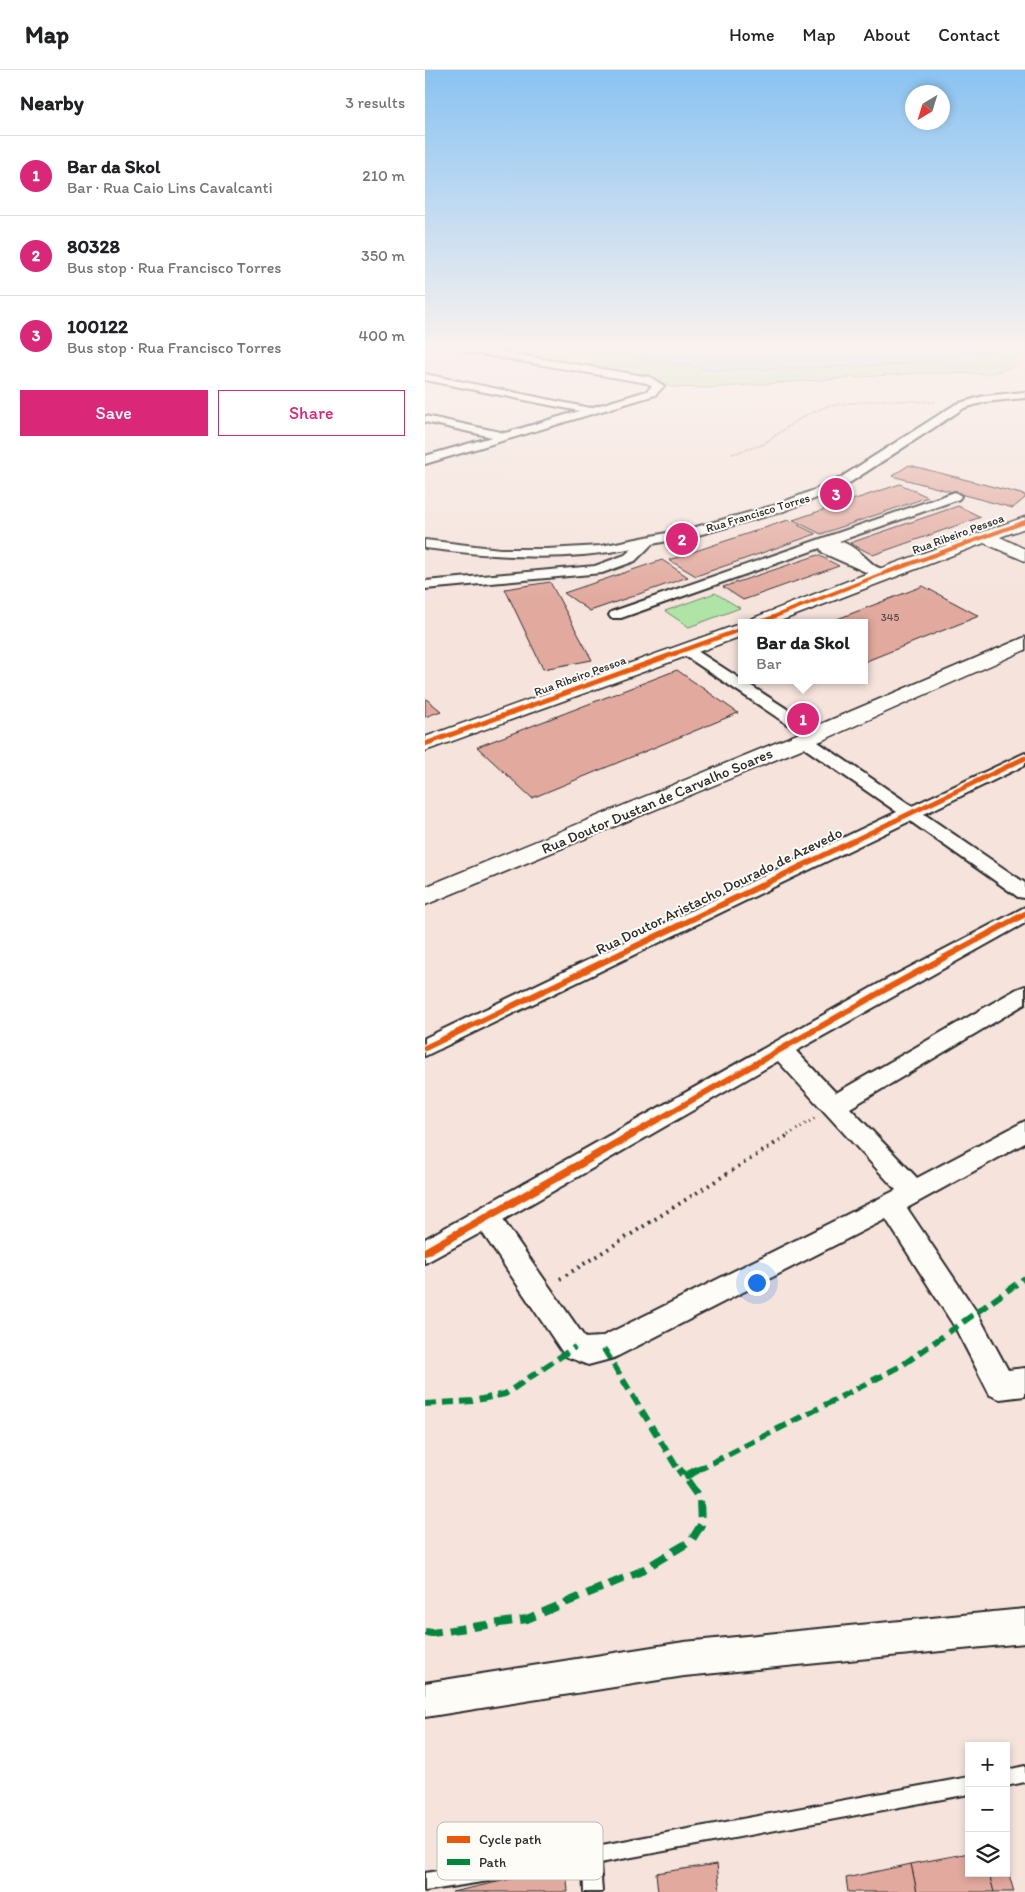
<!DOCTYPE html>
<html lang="en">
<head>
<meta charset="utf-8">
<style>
  :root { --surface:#fff; --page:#f2f2f2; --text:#202124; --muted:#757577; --line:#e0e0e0; --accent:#db2777 }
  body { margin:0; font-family:Itim,sans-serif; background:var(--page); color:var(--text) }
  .controls { position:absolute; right:15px; bottom:15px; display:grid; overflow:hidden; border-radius:0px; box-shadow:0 2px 8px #0003 }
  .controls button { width:45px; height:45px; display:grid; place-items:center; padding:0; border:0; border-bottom:1px solid var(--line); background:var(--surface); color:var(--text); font:25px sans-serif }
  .compass { position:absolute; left:480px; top:15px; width:45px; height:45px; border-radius:50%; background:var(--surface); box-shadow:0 2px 8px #0003; rotate:218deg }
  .you { position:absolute; left:331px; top:1212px; width:18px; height:18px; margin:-12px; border:4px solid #fff; border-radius:50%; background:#1a73e8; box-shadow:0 0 0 8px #1a73e833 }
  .badge { display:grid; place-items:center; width:32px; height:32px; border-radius:50%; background:var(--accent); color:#fff; font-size:16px; font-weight:700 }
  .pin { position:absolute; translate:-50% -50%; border:2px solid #fff; box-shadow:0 1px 5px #0006 }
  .popup { position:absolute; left:313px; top:549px; width:130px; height:65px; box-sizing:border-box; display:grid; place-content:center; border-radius:0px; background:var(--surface); filter:drop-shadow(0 1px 4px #0005); font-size:16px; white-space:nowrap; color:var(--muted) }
  .popup b { font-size:19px; color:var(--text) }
  .popup::after { content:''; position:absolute; left:50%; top:100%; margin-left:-10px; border:10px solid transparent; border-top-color:var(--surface) }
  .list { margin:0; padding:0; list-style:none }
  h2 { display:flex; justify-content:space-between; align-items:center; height:65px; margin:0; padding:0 20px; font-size:21px }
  h2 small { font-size:16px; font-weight:400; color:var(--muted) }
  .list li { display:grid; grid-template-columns:32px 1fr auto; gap:15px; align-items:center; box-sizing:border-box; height:80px; padding:0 20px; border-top:1px solid var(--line) }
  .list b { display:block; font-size:19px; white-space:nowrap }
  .list p { margin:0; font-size:16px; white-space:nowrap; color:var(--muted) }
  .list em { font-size:16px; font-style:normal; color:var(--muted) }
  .actions { display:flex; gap:10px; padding:15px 20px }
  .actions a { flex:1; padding:11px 0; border:1px solid var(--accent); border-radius:0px; text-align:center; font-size:18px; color:var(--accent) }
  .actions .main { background:var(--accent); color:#fff }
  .icon { flex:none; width:28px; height:28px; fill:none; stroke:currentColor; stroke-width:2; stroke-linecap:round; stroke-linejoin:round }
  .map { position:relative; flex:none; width:600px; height:1822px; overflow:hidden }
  header { display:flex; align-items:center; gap:30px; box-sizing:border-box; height:70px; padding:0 25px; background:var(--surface); border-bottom:1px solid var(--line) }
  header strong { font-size:24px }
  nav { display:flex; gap:28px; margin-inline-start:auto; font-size:18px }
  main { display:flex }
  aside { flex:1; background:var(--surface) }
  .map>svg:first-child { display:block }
  .green { fill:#afe4a6; stroke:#6d8868 }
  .water { fill:#9ddafe; stroke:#6f94aa }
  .building { fill:#e2a99e; stroke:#2b2b2b }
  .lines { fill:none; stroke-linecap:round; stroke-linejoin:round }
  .lane-casing { stroke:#2b2b2b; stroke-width:4 }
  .street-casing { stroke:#2b2b2b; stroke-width:4 }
  .secondary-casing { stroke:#2b2b2b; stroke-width:3 }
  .path-far2 { stroke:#2b2b2b; stroke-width:2; stroke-dasharray:0.5 2; stroke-linecap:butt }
  .path-far1 { stroke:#2b2b2b; stroke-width:3; stroke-dasharray:1 4; stroke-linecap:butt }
  .path { stroke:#2b2b2b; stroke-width:4; stroke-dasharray:2 5; stroke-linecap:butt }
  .lane { fill:#fdfcf7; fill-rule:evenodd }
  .street { fill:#fdfcf7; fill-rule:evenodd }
  .secondary { fill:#fdfcf7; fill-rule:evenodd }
  .quiet-far1 { stroke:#00873e; stroke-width:6; stroke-dasharray:12 6; stroke-linecap:butt }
  .quiet { stroke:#00873e; stroke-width:8; stroke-dasharray:16 8; stroke-linecap:butt }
  .cycleway-far3-casing { stroke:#fdfcf7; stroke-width:5.5 }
  .cycleway-far2-casing { stroke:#fdfcf7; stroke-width:8 }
  .cycleway-far1-casing { stroke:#fdfcf7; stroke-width:9 }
  .cycleway-casing { stroke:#fdfcf7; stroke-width:11 }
  .cycleway-far3 { stroke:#e8590c; stroke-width:4 }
  .cycleway-far2 { stroke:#e8590c; stroke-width:5 }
  .cycleway-far1 { stroke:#e8590c; stroke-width:6 }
  .cycleway { stroke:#e8590c; stroke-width:8 }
  .labels { text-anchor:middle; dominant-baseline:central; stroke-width:4; stroke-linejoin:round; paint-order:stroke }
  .far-number-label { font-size:11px; fill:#594a48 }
  .far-street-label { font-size:12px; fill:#2b2b2b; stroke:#fdfcf7 }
  .street-label { font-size:15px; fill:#2b2b2b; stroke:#fdfcf7 }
  .key { fill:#fdfcf7; stroke:#bebdba; stroke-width:1 }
  .key-label { font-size:14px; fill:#2b2b2b }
</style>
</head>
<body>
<header>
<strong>Map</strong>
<nav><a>Home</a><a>Map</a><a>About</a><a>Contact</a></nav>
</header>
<main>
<aside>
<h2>Nearby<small>3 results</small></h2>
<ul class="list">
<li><span class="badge">1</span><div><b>Bar da Skol</b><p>Bar · Rua Caio Lins Cavalcanti</p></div><em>210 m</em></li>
<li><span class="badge">2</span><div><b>80328</b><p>Bus stop · Rua Francisco Torres</p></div><em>350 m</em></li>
<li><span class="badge">3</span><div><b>100122</b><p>Bus stop · Rua Francisco Torres</p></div><em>400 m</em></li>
</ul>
<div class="actions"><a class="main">Save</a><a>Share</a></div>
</aside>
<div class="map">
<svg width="600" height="1822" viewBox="0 0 600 1822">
  <rect width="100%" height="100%" fill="#f5e3dc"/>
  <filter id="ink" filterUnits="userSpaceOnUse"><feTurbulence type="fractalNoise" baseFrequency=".02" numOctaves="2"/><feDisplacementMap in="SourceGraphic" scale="10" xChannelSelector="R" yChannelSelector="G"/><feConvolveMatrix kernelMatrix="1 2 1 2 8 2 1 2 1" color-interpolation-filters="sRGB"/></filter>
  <g filter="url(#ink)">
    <g class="green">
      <path d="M59,279h139l9,7 10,3 74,11 178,-5 79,-12 47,-4h5v10l-3,-1 -10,10 -25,6 -68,-1 -212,15 -36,-1 -29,-12z"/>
      <path d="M290,523l25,15 -51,19 -24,-16z"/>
    </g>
    <path class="water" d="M198,279h397l-47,4 -79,12 -178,5 -74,-11 -10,-3z"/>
    <g class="building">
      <path d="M484,395l116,30v3l-12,10 -121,-32z"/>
      <path d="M475,414l28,13 -107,37 -28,-14z"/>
      <path d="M533,436l23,11 -108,38 -23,-12z"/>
      <path d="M363,450l28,14 -120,42 -27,-16z"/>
      <path d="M393,485l21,11 -96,34 -20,-13z"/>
      <path d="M237,490l26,17 -98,34 -26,-18z"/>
      <path d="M125,512l42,78 -49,9 -38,-80z"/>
      <path d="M498,516l56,30 -115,46v-39h-37z"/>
      <path d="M252,600l61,43 -206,85 -55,-51z"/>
      <path d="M0,628l16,13 -16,6z"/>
      <path d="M544,1783v20h20l5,19h-77l-6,-28z"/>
      <path d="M292,1794l3,28h-62l-2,-19z"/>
      <path d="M486,1794l6,28h-69l-2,-14z"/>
      <path d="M581,1794l8,28h-20l-5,-19h17z"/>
      <path d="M141,1797l2,25h-116z"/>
    </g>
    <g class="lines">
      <defs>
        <g id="lane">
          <path d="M600,1696v16l-19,4v-16z"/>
          <path d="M544,1707v17l-369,69 2,29h-18l-1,-26 -158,25v-18l166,-26z"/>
        </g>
        <g id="street">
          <path d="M38,279h21l166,28 14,9 -9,9 -230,69v-8l67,-19 -67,-15v-6l80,17 74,-22 -154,-31v-6l165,34 57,-17 5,-5 -5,-3 -179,-31z"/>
          <path d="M600,322v6l-40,4 -21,6 -124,81 -59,23 -83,23 -46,9 -17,17 -33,12 -177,16v-8l170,-15 30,-11 8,-7c-72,14 -136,9 -208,0v-8l75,9h47l54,-3 91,-18 81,-22 59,-23 124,-79 28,-8z"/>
          <path d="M530,422l6,4 -2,3 -120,42c16,5 24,15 36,25 5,3 10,3 14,8l-2,3h-10l-54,-24 -3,-5 -199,70h-10l-2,-3 2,-3z"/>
          <path d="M261,575l5,2 130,84 2,4 -8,5 97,66 113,-53v12l-101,49 101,69v15l-7,-1 -108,-76 -485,235v-18l472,-226 -100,-69 -2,-4 7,-5 -121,-81 -3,-3z"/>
          <path d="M600,837v16l-229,128 40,42 181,-104 8,-3v18l-175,104 67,70 108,-57v22l-118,65 69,103 32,59 17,-2v28l-25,3 -10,-4 -34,-66 -70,-110 -272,139 -26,7 -23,-9 -83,-124 -57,31v-24l455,-256zM353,991l118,129 -248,124 -47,23 -16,1 -82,-118z"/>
          <path d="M600,1539v34l-341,33 -259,41v-34l259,-41z"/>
        </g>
        <g id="secondary">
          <path d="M600,447v11l-25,9 25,12v12l-41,-18 -209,80h-26l2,-4 125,-49z"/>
          <path d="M317,553v13l-317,115v-14z"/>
          <path d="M600,567v13l-202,90 -398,165v-18l382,-157z"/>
        </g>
      </defs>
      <use href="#lane" class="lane-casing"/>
      <use href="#street" class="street-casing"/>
      <use href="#secondary" class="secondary-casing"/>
      <path class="path-far2" d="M307,384l30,-9 40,-28 25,-11 53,-6 55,2"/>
      <path class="path-far1" d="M363,1065l27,-17"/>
      <path class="path" d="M135,1209l230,-145"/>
      <use href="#lane" class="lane"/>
      <use href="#street" class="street"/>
      <use href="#secondary" class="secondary"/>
      <g class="quiet-far1">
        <path d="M179,1279l75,122"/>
        <path d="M0,1334l47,-3 33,-7 70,-47"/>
        <path d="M271,1401l205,-105 124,-88"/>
      </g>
      <g class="quiet">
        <path d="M259,1407l15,-8"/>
        <path d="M0,1562l7,1 95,-14 112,-47 52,-31 10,-16 -1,-26 -21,-30"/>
      </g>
      <defs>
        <g id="cycleway-far3">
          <path d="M333,553l124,-49 143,-52"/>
          <path d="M248,584l69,-25"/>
        </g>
        <g id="cycleway-far2">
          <path d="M0,674l251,-91"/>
          <path d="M374,797l226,-109"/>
        </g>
        <g id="cycleway-far1">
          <path d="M0,978l377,-182"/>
          <path d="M206,1065l257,-147 137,-74"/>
        </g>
        <path id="cycleway" d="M0,1182l208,-118"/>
      </defs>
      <use href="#cycleway-far3" class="cycleway-far3-casing"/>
      <use href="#cycleway-far2" class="cycleway-far2-casing"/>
      <use href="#cycleway-far1" class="cycleway-far1-casing"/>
      <use href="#cycleway" class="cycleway-casing"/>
      <use href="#cycleway-far3" class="cycleway-far3"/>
      <use href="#cycleway-far2" class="cycleway-far2"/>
      <use href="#cycleway-far1" class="cycleway-far1"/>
      <use href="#cycleway" class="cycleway"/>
    </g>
  </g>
  <linearGradient id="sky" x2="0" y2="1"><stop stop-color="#8ac3f1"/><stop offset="0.52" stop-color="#faf2ef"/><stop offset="1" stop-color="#faf2ef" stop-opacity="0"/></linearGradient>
  <rect width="600" height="534" fill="url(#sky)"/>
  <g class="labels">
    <g class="far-number-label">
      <text x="465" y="547">345</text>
    </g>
    <g class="far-street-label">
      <text transform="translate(333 443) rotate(-17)">Rua Francisco Torres</text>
      <text transform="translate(533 464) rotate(-20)">Rua Ribeiro Pessoa</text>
      <text transform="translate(155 606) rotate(-20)">Rua Ribeiro Pessoa</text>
    </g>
    <g class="street-label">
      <text transform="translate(232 731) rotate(-23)">Rua Doutor Dustan de Carvalho Soares</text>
      <text transform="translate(294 821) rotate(-26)">Rua Doutor Aristacho Dourado de Azevedo</text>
    </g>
  </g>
  <rect x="12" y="1752" width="166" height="58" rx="8" class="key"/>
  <rect x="22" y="1766" width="23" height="7" fill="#e8590c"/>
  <rect x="22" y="1789" width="23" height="6" fill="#00873e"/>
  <g class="key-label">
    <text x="54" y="1774">Cycle path</text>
    <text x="54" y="1797">Path</text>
  </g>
</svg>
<div class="controls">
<button>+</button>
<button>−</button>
<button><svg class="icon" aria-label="layers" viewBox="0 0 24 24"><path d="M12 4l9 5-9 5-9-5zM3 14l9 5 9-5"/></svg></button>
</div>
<svg class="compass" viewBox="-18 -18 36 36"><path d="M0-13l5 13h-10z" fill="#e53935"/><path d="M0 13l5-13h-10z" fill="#757577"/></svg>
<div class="you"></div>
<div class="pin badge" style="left:378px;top:649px">1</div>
<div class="popup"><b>Bar da Skol</b>Bar</div>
<div class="pin badge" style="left:257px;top:469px">2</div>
<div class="pin badge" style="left:411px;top:424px">3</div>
</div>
</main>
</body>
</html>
